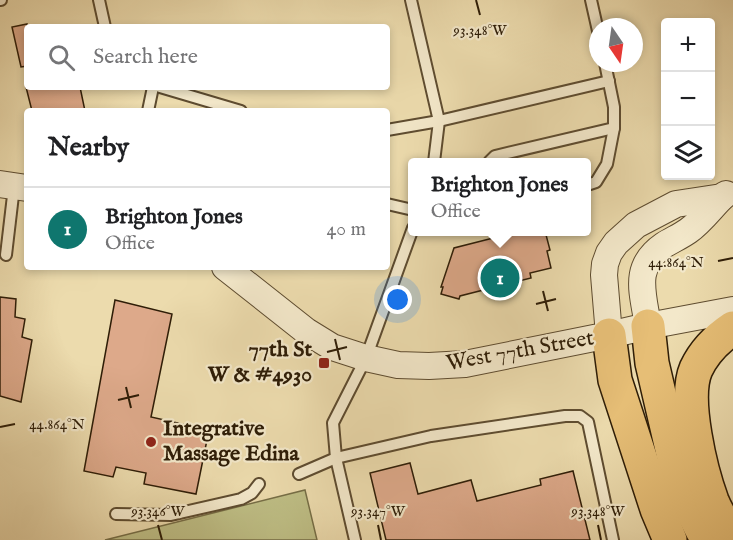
<!DOCTYPE html>
<html lang="en">
<head>
<meta charset="utf-8">
<style>
  :root { --surface:#fff; --page:#f6f6f6; --text:#202124; --muted:#757577; --line:#e0e0e0; --accent:#0f766e }
  body { margin:0; font-family:"IM FELL English",serif; background:var(--page); color:var(--text) }
  .controls { position:absolute; right:18px; top:18px; display:grid; overflow:hidden; border-radius:6px; box-shadow:0 3px 9px #0003 }
  .controls button { width:54px; height:54px; display:grid; place-items:center; padding:0; border:0; border-bottom:2px solid var(--line); background:var(--surface); color:var(--text); font:30px sans-serif }
  .compass { position:absolute; left:589px; top:18px; width:54px; height:54px; border-radius:50%; background:var(--surface); box-shadow:0 3px 9px #0003; rotate:167deg }
  .you { position:absolute; left:398px; top:300px; width:21px; height:21px; margin:-15px; border:4px solid #fff; border-radius:50%; background:#1a73e8; box-shadow:0 0 0 9px #1a73e833 }
  .badge { display:grid; place-items:center; width:39px; height:39px; border-radius:50%; background:var(--accent); color:#fff; font-size:20px; font-weight:700 }
  .pin { position:absolute; translate:-50% -50%; border:3px solid #fff; box-shadow:0 2px 6px #0006 }
  .popup { position:absolute; left:408px; top:158px; width:183px; height:78px; box-sizing:border-box; display:grid; place-content:center; border-radius:6px; background:var(--surface); filter:drop-shadow(0 2px 4px #0005); font-size:20px; white-space:nowrap; color:var(--muted) }
  .popup b { font-size:22px; color:var(--text) }
  .popup::after { content:''; position:absolute; left:50%; top:100%; margin-left:-12px; border:12px solid transparent; border-top-color:var(--surface) }
  .list { margin:0; padding:0; list-style:none }
  h2 { display:flex; justify-content:space-between; align-items:center; height:78px; margin:0; padding:0 24px; font-size:26px }
  h2 small { font-size:20px; font-weight:400; color:var(--muted) }
  .list li { display:grid; grid-template-columns:39px 1fr auto; gap:18px; align-items:center; box-sizing:border-box; height:84px; padding:0 24px; border-top:2px solid var(--line) }
  .list b { display:block; font-size:22px; white-space:nowrap }
  .list p { margin:0; font-size:20px; white-space:nowrap; color:var(--muted) }
  .list em { font-size:20px; font-style:normal; color:var(--muted) }
  .icon { flex:none; width:33px; height:33px; fill:none; stroke:currentColor; stroke-width:2; stroke-linecap:round; stroke-linejoin:round }
  .map { position:relative; flex:none; width:733px; height:540px; overflow:hidden }
  .search { position:absolute; background:var(--surface); box-shadow:0 3px 9px #0003; left:24px; top:24px; width:366px; height:66px; display:flex; align-items:center; gap:15px; box-sizing:border-box; padding:0 21px; border-radius:6px; color:var(--muted); font-size:22px }
  .panel { position:absolute; background:var(--surface); box-shadow:0 3px 9px #0003; left:24px; top:108px; width:366px; height:162px; border-radius:6px }
  .map>svg:first-child { display:block }
  .green { fill:#bebe85; stroke:#766e46; stroke-width:1.5 }
  .building { fill:#dda98a; stroke:#2e1d07; stroke-width:1.5 }
  .lines { fill:none; stroke-linecap:round; stroke-linejoin:round }
  .service-casing { stroke:#5e4c30; stroke-width:14 }
  .tertiary-casing { stroke:#5e4c30; stroke-width:28 }
  .motorway-casing { stroke:#2e1d07; stroke-width:36 }
  .service { stroke:#f3e8ca; stroke-width:10 }
  .tertiary { stroke:#f3e8ca; stroke-width:26 }
  .motorway { stroke:#e6be76; stroke-width:33 }
  .ticks { fill:none; stroke:#2e1d07; stroke-width:2 }
  .poi-dot { fill:#8f2418; stroke:#f3e8ca; stroke-width:2 }
  .labels { text-anchor:middle; dominant-baseline:central; stroke-width:4.5; stroke-linejoin:round; paint-order:stroke }
  .poi-label { font-size:22px; font-weight:bold; fill:#2e1d07; stroke:#f3e8ca; text-anchor:end }
  .street-label { font-size:22px; fill:#2e1d07; stroke:#f3e8ca }
  .ticks-label { font-size:15px; text-anchor:middle; fill:#2e1d07; stroke:#f3e8ca; stroke-width:4.5; stroke-linejoin:round; paint-order:stroke }
</style>
</head>
<body>
<div class="map">
<svg width="733" height="540" viewBox="0 0 733 540">
  <rect width="100%" height="100%" fill="#ecdbad"/>
  <filter id="stains"><feTurbulence type="fractalNoise" baseFrequency=".00333" numOctaves="4"/><feColorMatrix values="0 0 0 0 .2 0 0 0 0 .09 0 0 0 0 .02 0 0 0 .5 -.17"/></filter>
  <radialGradient id="worn" r=".72"><stop offset=".6" stop-color="#630" stop-opacity="0"/><stop offset="1" stop-color="#630" stop-opacity=".3"/></radialGradient>
  <path class="green" d="M305,490l12,50h-212z"/>
  <g class="building">
    <path d="M27,24v42l-6,1 -9,-40z"/>
    <path d="M26,87h54l5,24h-53z"/>
    <path d="M521,231h24l5,19 -3,1 4,17 -21,5 1,5 -71,18 -1,3 -18,-5 2,-7h-2l13,-39z"/>
    <path d="M0,297l16,2 -1,18 10,2 -3,18 10,3 -11,62 -21,-6z"/>
    <path d="M115,300l57,14 -21,103 58,13 -13,64 -52,-10 2,-11 -30,-6 -3,10 -29,-6z"/>
    <path d="M410,463l8,31 53,-14 6,21 64,-16 -1,-6 33,-8 17,69h-204l-16,-67z"/>
  </g>
  <g class="lines">
    <defs>
      <g id="service">
        <path d="M0,0h1"/>
        <path d="M99,0l6,27"/>
        <path d="M411,0l28,121 -5,41"/>
        <path d="M591,0l7,31"/>
        <path d="M160,87l81,24"/>
        <path d="M148,111l5,-24"/>
        <path d="M387,130l52,-9 170,-40"/>
        <path d="M489,162l6,-6 119,-28"/>
        <path d="M587,185l9,-3 11,-18 7,-36v-21l-9,-44"/>
        <path d="M387,204l26,6"/>
        <path d="M6,255l8,-68"/>
        <path d="M299,474l37,-16 -3,-35 33,-65 47,-130"/>
        <path d="M116,514l55,1 70,-16 11,-6 7,-9"/>
        <path d="M355,540l-19,-82 95,-22 134,-20h15l8,6 25,118"/>
      </g>
      <g id="tertiary">
        <path d="M0,184l27,4"/>
        <path d="M225,267l81,64 26,16 34,11 32,7 31,1 36,-2 144,-29 39,-9 85,-16"/>
        <path d="M648,326c-5,-34 -16,-59 16,-81 8,-5 17,-9 24,-14 13,-9 23,-23 34,-34l4,-3"/>
        <path d="M609,335l-5,-60 1,-11 4,-11 7,-10 20,-18 40,-21 46,-7"/>
      </g>
      <g id="motorway">
        <path d="M648,326l4,37 26,112 10,28 14,27 8,10"/>
        <path d="M733,328c-15,10 -29,24 -37,41 -13,30 5,102 16,132 5,12 13,25 21,36"/>
        <path d="M609,335l6,45 42,129 13,31"/>
      </g>
    </defs>
    <use href="#service" class="service-casing"/>
    <use href="#tertiary" class="tertiary-casing"/>
    <use href="#motorway" class="motorway-casing"/>
    <use href="#service" class="service"/>
    <use href="#tertiary" class="tertiary"/>
    <use href="#motorway" class="motorway"/>
  </g>
  <path class="ticks" d="M476,0l4,15M718,261l15,-3M543,291l5,20M536,304l20,-5M335,339l5,21M327,352l20,-5M126,387l5,21M118,400l21,-5M0,427l15,-3M158,525l4,15M378,525l3,15M598,525l3,15"/>
  <g class="poi-dot">
    <rect x="318" y="357" width="12" height="12" rx="3"/>
    <circle cx="151" cy="442" r="6"/>
  </g>
  <g class="labels">
    <g class="poi-label">
      <text x="312" y="350">77th St<tspan x="312" dy="25">W &amp; #4930</tspan></text>
      <text x="163" y="429" text-anchor="start">Integrative<tspan x="163" dy="25">Massage Edina</tspan></text>
    </g>
    <g class="street-label">
      <text transform="translate(520 351) rotate(-10)">West 77th Street</text>
    </g>
  </g>
  <g class="ticks-label">
    <text x="480" y="35">93.348°W</text>
    <text x="676" y="267">44.864°N</text>
    <text x="57" y="429">44.864°N</text>
    <text x="158" y="516">93.346°W</text>
    <text x="378" y="516">93.347°W</text>
    <text x="598" y="516">93.348°W</text>
  </g>
  <rect width="100%" height="100%" filter="url(#stains)"/>
  <rect width="100%" height="100%" fill="url(#worn)"/>
</svg>
<div class="controls">
<button>+</button>
<button>−</button>
<button><svg class="icon" aria-label="layers" viewBox="0 0 24 24"><path d="M12 4l9 5-9 5-9-5zM3 14l9 5 9-5"/></svg></button>
</div>
<svg class="compass" viewBox="-18 -18 36 36"><path d="M0-13l5 13h-10z" fill="#e53935"/><path d="M0 13l5-13h-10z" fill="#757577"/></svg>
<div class="you"></div>
<div class="pin badge" style="left:500px;top:278px">1</div>
<div class="popup"><b>Brighton Jones</b>Office</div>
<div class="search"><svg class="icon" aria-label="search" viewBox="0 0 24 24"><circle cx="10" cy="10" r="6"/><path d="M15 15l6 6"/></svg>Search here</div>
<section class="panel">
<h2>Nearby<small></small></h2>
<ul class="list">
<li><span class="badge">1</span><div><b>Brighton Jones</b><p>Office</p></div><em>40 m</em></li>
</ul>
</section>
</div>
</body>
</html>
